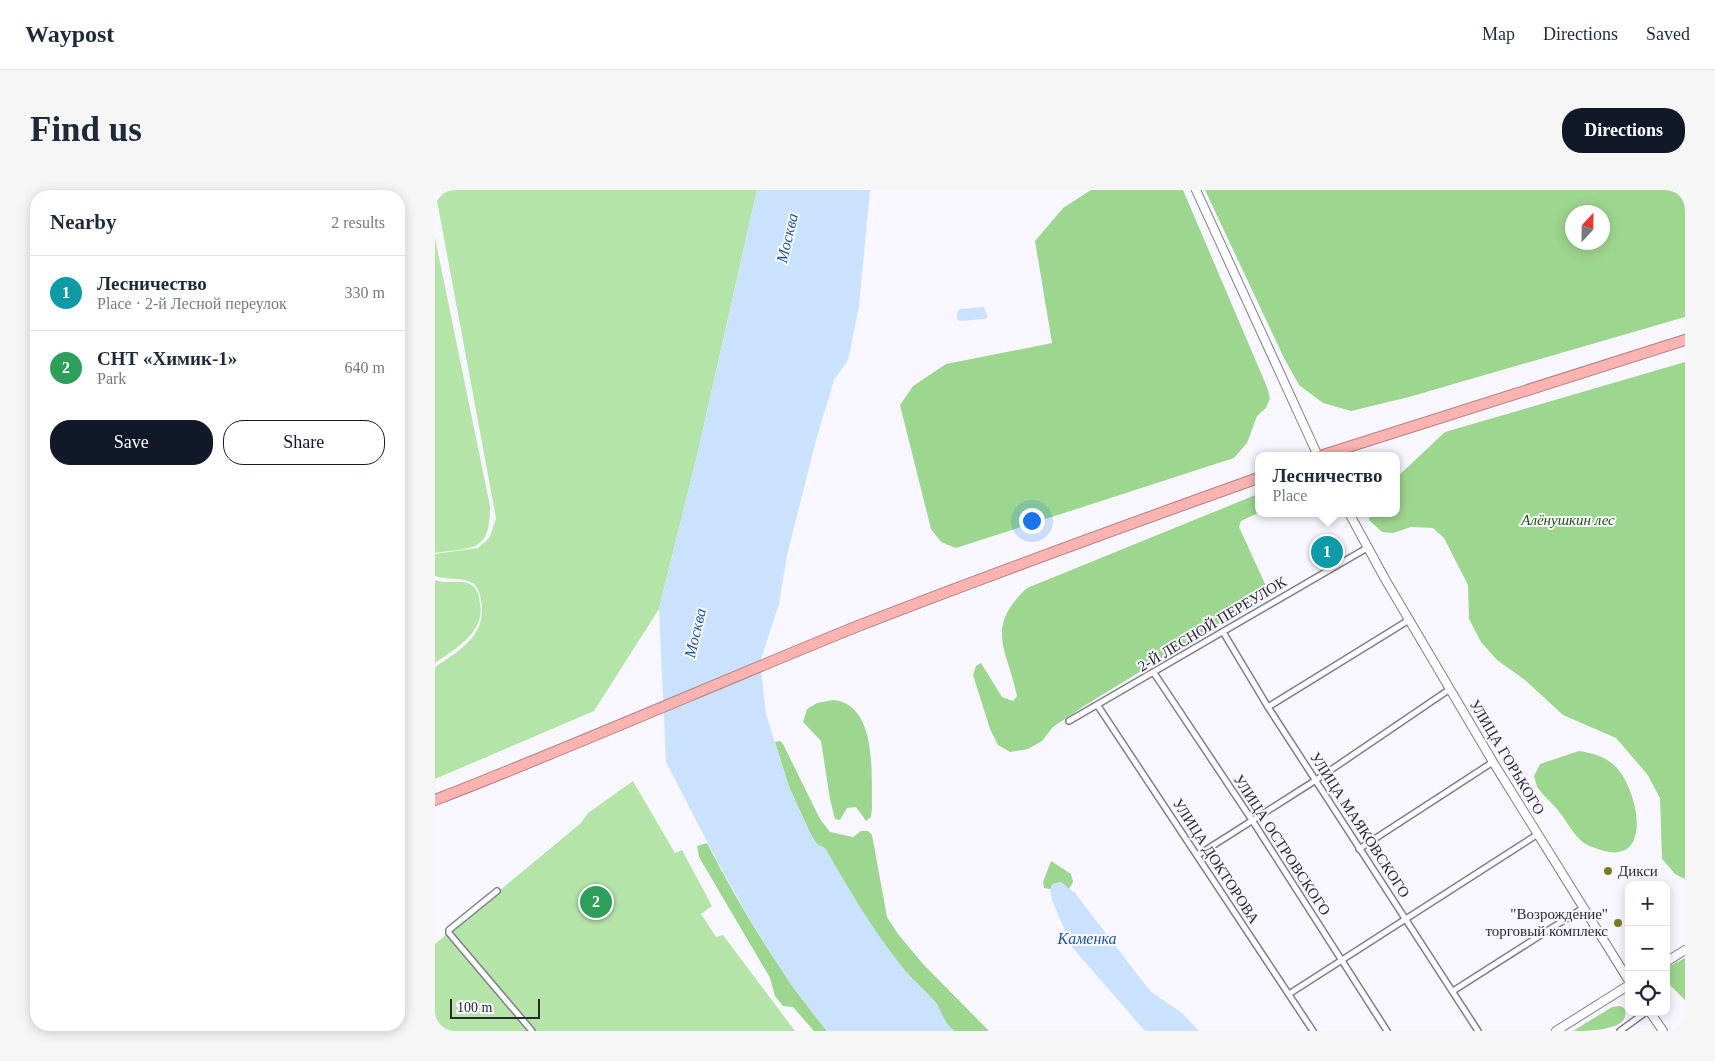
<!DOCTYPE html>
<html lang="en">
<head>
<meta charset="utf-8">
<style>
  :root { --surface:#fff; --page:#f6f6f7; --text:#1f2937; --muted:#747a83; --line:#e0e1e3; --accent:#111827 }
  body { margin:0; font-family:Georgia,serif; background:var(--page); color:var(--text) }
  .controls { position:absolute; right:15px; bottom:15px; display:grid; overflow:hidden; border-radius:10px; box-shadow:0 2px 12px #0003 }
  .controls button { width:45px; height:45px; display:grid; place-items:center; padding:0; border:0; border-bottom:1px solid var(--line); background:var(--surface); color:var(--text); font:25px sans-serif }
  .compass { position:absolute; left:1130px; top:15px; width:45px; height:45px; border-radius:50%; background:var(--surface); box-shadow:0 2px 12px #0003; rotate:22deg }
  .scale { position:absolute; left:15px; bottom:12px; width:90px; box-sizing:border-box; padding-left:5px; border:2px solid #2b2a31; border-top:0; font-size:14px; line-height:18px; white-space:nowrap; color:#2b2a31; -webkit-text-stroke:4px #f8f7ff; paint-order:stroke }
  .you { position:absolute; left:596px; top:330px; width:18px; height:18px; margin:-12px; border:4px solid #fff; border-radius:50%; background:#1a73e8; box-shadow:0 0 0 8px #1a73e833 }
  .badge { display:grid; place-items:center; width:32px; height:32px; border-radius:50%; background:var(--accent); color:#fff; font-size:16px; font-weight:700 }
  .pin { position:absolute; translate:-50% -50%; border:2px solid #fff; box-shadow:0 1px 5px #0006 }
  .popup { position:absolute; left:820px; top:262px; width:145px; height:65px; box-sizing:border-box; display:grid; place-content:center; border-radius:10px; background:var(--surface); filter:drop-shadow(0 1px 4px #0005); font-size:16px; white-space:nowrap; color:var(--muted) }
  .popup b { font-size:19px; color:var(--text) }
  .popup::after { content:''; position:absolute; left:50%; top:100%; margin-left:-10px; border:10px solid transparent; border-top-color:var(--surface) }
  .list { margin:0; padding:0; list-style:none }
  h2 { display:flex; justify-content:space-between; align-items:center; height:65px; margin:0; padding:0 20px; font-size:21px }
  h2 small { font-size:16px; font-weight:400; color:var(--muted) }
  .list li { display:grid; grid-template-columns:32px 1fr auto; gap:15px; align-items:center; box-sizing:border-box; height:75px; padding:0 20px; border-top:1px solid var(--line) }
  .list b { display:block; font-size:19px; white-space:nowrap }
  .list p { margin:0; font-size:16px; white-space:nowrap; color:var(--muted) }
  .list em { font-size:16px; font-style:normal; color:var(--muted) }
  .actions { display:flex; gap:10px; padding:15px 20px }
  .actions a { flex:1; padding:11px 0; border:1px solid var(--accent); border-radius:20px; text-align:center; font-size:18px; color:var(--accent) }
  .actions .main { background:var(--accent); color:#fff }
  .icon { flex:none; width:28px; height:28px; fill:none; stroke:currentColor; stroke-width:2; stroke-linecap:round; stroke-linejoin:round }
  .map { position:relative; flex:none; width:1250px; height:841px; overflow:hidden; border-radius:20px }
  header { display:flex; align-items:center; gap:30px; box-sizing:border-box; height:70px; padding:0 25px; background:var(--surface); border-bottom:1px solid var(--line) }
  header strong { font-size:24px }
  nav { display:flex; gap:28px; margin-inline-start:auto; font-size:18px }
  .intro { display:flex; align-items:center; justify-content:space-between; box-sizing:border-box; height:120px; padding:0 30px }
  h1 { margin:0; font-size:35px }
  .button { padding:12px 22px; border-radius:20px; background:var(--accent); color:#fff; font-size:18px; font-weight:700 }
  main { display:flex; gap:30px; padding:0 30px }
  aside { flex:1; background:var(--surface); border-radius:20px; box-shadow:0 2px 12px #0003 }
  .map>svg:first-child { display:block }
  .green { fill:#b5e4a9 }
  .forest { fill:#9dd68e; fill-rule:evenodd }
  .water { fill:#cbe2fe }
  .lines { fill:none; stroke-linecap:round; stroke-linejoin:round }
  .street-casing { stroke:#807d8e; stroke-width:8 }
  .secondary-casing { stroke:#807d8e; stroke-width:10 }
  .highway-casing { stroke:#b28384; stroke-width:12 }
  .street { stroke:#fff; stroke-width:5 }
  .secondary { stroke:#fff; stroke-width:8 }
  .highway { stroke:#fab3b0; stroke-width:10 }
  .poi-dot { fill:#7a7c25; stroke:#f8f7ff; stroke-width:2 }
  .labels { text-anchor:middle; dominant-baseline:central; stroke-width:4; stroke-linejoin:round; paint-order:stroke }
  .park-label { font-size:15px; font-style:italic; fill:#1f550c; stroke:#f8f7ff }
  .street-label { font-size:15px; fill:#2b2a31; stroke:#f8f7ff }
  .poi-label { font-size:15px; fill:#2b2a31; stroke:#f8f7ff; text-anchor:start }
  .water-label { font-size:16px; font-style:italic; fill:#1e5693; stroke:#f8f7ff }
</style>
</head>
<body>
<header>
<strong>Waypost</strong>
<nav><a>Map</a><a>Directions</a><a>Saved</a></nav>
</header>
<div class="intro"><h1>Find us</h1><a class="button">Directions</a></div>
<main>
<aside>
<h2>Nearby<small>2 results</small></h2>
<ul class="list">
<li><span class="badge" style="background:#0f9aa8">1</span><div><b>Лесничество</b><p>Place · 2-й Лесной переулок</p></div><em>330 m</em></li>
<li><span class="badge" style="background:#2e9e5b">2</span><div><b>СНТ «Химик-1»</b><p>Park</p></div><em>640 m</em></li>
</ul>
<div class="actions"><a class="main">Save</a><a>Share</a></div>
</aside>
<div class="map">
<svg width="1250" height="841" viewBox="0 0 1250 841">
  <rect width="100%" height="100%" fill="#f8f7ff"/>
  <g class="green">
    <path d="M0,0h322l-60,266 -38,153 -65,102 -159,68v-112c27,-18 52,-32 46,-67 -1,-6 -3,-13 -8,-17 -12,-6 -26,-3 -38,-7v-22l43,-6 12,-11 6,-19z"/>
    <path d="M0,48l55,268c0,47 -16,41 -55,47z"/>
    <path d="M0,390c12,5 26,-2 38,6 5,4 6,11 7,17 5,30 -24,45 -45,60z"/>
    <path d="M198,591l42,72 7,-3 30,56 -11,8 15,23 7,-2 72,96h-360v-87l146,-121 7,-10z"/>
  </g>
  <g class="forest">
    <path d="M656,0h92l84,197 3,11 -4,10 -9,8 -10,27 -13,15 -278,90 -15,-6 -10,-13 -31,-124 13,-19 33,-22 106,-21 -17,-102 28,-33z"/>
    <path d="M770,0h480v127l-276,80 -58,14 -28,-8 -24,-18 -15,-27zM1138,22h30v30h-30z"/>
    <path d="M1250,172v517l-10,-5 -13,-15 -2,-61 -13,-24 -31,-36 -53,-23 -38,-35 -28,-20 -16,-18 -12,-23 -1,-34 -24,-47 -11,-10 -22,-1 -18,6 -11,-1 -13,-12 1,-7h26v-35l49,-46z"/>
    <path d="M823,304v19l-17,8 -2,6 27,59 -1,11 -11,10 -31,14 -139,85 -31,21 -11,14 -14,8 -18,3 -12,-7 -8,-16 -17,-54 3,-9 5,-3 21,34 11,4 4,-5c-10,-48 -33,-68 10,-108z"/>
    <path d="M398,510c45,4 38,76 39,108l-1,9 -5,4 -10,-14 -9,1 -7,12 -5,-1 -5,-20 -9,-58 -18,-19 4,-13 10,-6z"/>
    <path d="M345,551l3,3 37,75 10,13 23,5 8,-6h7l4,4 15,82 11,17 25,30 66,67h-36l-10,-11 -6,-16 -33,-34 -41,-55 -52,-80 -22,-48 -14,-45z"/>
    <path d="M1144,561c13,2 25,5 35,14 25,23 41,105 -16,84 -4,-2 -10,-3 -14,-6 -10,-7 -16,-20 -24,-30 -6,-9 -16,-16 -23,-26l-3,-11 6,-12z"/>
    <path d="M272,653c34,66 73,130 120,188h-13l-21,-24 -10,-1 -8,-10 -5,-18 -71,-121 -2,-11z"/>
    <path d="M616,671l20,13 2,8 -4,7 -8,-7 -8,2 -3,5 -6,-1 -1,-6z"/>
    <path d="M1250,768v42l-19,-19v-13z"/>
    <path d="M1185,816l4,2c10,23 -37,23 -51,23l39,-24z"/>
  </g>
  <g class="water">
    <path d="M322,0h113l-11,116 -11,54 -14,20 -18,60 -29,115 -8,49 -19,58 6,52 23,73 22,48 6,9 8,4c24,41 47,81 77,119 10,13 24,23 34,36 7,10 8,21 19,28h-128l-36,-46 -41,-65 -35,-63 -49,-95 -7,-153 38,-153z"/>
    <path d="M549,117l4,10 -4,2 -24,2 -3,-2v-7l3,-3z"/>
    <path d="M626,692l14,11 75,98 32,22 17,18h-54l-73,-84 -20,-47 -2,-11 3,-5z"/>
  </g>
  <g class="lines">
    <defs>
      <g id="street">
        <path d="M788,442l45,75 210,324"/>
        <path d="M719,483l98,147 135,211"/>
        <path d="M663,516l215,325"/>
        <path d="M833,517l141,-87"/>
        <path d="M634,531l298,-173"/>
        <path d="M924,659l134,-87"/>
        <path d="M763,665l118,-75 134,-91"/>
        <path d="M62,701l-48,39v3l83,98"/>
        <path d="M1018,801l130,-83"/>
        <path d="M854,804l249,-160"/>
        <path d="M1185,841l26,-19"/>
      </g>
      <g id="secondary">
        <path d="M761,0l122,266"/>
        <path d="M914,323l36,66 108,183 136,219"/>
        <path d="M1231,772l19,-12"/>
        <path d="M1215,822l13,19"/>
        <path d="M1121,841l73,-46"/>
      </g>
      <g id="highway">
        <path d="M885,266l365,-116"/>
        <path d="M0,610c142,-55 282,-117 423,-174 133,-52 266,-100 400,-148"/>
      </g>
    </defs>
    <use href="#street" class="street-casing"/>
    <use href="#secondary" class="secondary-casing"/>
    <use href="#highway" class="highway-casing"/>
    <use href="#street" class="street"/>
    <use href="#secondary" class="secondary"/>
    <use href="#highway" class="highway"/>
  </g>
  <g class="poi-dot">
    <circle cx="1173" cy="681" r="5"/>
    <circle cx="1183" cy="733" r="5"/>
  </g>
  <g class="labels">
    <g class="park-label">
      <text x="1133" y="330">Алёнушкин лес</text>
    </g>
    <g class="street-label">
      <text transform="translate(777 434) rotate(-31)">2-Й ЛЕСНОЙ ПЕРЕУЛОК</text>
      <text transform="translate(1072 567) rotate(59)">УЛИЦА ГОРЬКОГО</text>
      <text transform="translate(925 635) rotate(57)">УЛИЦА МАЯКОВСКОГО</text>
      <text transform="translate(847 655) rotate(57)">УЛИЦА ОСТРОВСКОГО</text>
      <text transform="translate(781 671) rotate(57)">УЛИЦА ДОКТОРОВА</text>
    </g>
    <g class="poi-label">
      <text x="1183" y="681">Дикси</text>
      <text x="1173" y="724" text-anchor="end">"Возрождение"<tspan x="1173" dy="17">торговый комплекс</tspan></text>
    </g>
    <g class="water-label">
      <text transform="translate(352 48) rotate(-77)">Москва</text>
      <text transform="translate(260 443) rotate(-77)">Москва</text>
      <text x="652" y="748">Каменка</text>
    </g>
  </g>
</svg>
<div class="controls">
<button>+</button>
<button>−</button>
<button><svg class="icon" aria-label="locate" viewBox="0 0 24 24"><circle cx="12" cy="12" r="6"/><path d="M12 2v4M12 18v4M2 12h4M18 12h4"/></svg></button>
</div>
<svg class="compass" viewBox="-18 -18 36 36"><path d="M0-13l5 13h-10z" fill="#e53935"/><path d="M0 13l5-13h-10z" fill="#747a83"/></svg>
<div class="scale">100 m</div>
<div class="you"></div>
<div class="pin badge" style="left:892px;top:362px;background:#0f9aa8">1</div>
<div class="popup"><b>Лесничество</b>Place</div>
<div class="pin badge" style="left:161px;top:712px;background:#2e9e5b">2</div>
</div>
</main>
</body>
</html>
